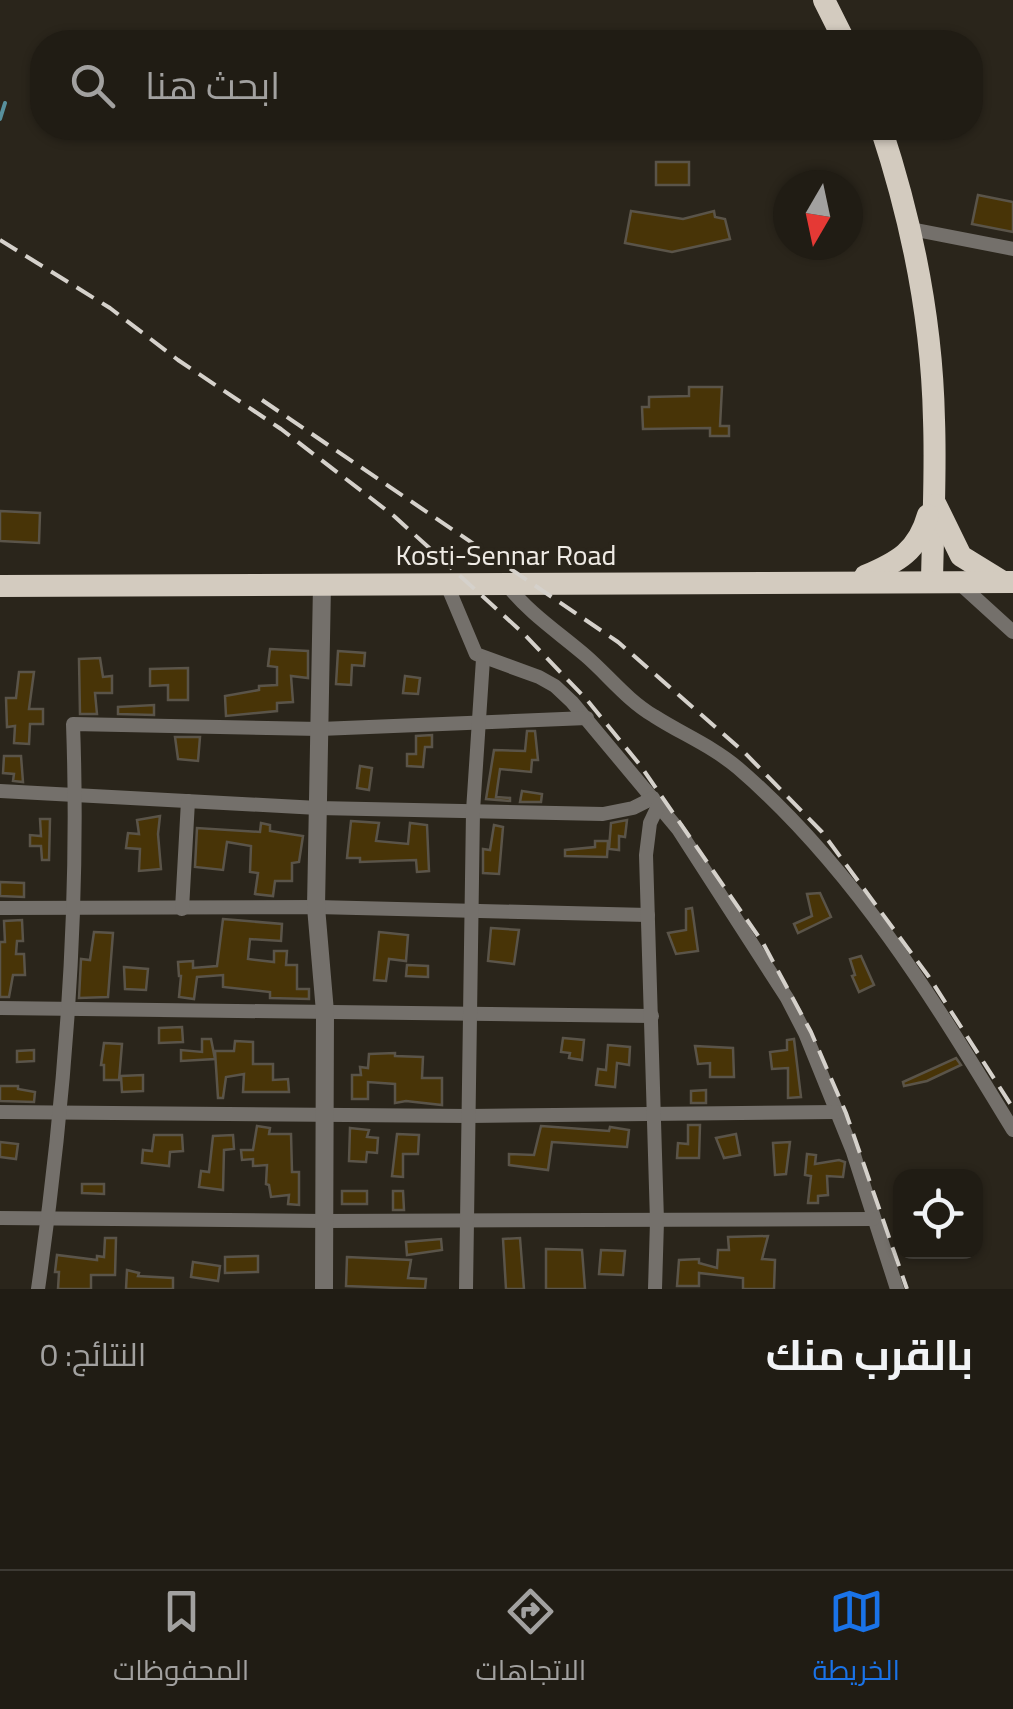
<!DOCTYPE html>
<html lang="ar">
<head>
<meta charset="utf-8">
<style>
  :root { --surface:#201c14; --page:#2d2922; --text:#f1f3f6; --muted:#a2a1a0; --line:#3d3a34; --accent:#1a73e8 }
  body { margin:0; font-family:Georgia,Cairo,serif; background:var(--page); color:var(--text); direction:rtl }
  .controls { position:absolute; right:30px; bottom:30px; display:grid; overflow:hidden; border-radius:20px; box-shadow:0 2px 8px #0004 }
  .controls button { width:90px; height:90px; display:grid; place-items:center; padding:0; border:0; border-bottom:2px solid var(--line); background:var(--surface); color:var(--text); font:50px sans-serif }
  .compass { position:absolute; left:773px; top:170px; width:90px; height:90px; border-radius:50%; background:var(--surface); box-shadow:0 2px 8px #0004; rotate:189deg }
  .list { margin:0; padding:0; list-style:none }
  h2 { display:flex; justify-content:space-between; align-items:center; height:130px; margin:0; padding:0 40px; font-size:42px }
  h2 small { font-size:32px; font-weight:400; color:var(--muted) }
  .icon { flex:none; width:55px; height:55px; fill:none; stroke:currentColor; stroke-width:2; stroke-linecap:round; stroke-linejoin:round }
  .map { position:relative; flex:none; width:1013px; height:1289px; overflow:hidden; direction:ltr }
  .search { position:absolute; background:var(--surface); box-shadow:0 2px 8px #0004; left:30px; right:30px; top:30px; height:110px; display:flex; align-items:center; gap:25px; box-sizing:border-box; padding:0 35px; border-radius:40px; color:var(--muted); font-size:38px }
  .sheet { height:280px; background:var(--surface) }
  nav { display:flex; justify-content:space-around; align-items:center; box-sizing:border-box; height:140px; border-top:2px solid var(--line); background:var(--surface); font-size:28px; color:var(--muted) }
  nav a { display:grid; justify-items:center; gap:5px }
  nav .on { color:var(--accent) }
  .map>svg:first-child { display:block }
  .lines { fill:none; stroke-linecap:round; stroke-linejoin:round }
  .stream { stroke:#58909d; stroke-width:4 }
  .building { fill:#483407; stroke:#5a5449; stroke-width:2.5 }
  .minor { stroke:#74706b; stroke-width:14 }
  .tertiary { stroke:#74706b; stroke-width:18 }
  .trunk { stroke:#d3cbbf; stroke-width:22 }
  .rail { stroke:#d5d1cb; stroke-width:4; stroke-dasharray:20 10; stroke-linecap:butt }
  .labels { text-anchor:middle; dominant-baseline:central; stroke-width:8; stroke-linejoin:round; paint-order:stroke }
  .street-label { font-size:28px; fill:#eeeae4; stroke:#2a251b }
</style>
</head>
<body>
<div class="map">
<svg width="1013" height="1289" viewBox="0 0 1013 1289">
  <rect width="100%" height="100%" fill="#2a251b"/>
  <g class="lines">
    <path class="stream" d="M0,119l5,-16"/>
  </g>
  <g class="building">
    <rect x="656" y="162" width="33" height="23"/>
    <path d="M978,195l35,7v30l-41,-8z"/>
    <path d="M631,211l52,8 31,-8 1,6 10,2 5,20 -58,13 -47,-9z"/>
    <path d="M689,387h33l-2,39h9v10h-19v-8l-67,1 -1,-22h7v-10l40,-1z"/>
    <path d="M0,511l40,2 -1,30 -39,-2z"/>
    <path d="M270,649l38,2v27l-17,-2 2,26 -16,1v8l-51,5 -1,-20 34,-6v-4l18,-1v-18l-9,-1z"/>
    <path d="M338,651l27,2 -1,13 -12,-1 -1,20 -15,-1z"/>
    <path d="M100,658l3,19 9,-1v17h-17l2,21h-17l-1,-55z"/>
    <path d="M188,668v32h-20v-15l-18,1v-17z"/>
    <path d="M19,672h15l-5,37h14v15h-13l-1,20 -15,-1 1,-17 -8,1 -1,-29h10z"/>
    <path d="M405,676l15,2 -2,16 -15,-1z"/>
    <path d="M154,705v10l-36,-1v-7z"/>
    <path d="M527,731h8l3,29h-6l-1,12 -31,-3 -4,28 14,1v3l-24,-2 8,-49 31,1z"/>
    <path d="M432,735v12h-7l-2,20 -16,-1v-12h9v-18z"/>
    <path d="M175,737h25l-2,24 -20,-2z"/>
    <path d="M4,756h17l2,26 -10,-1 1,-7 -11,-1z"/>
    <path d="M360,766l12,2 -3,22 -12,-2z"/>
    <path d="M522,791l20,3 -1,8h-21z"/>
    <path d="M160,816l-2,18 3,35 -22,2 1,-22 -14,-1 2,-15 11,1 -2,-14z"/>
    <path d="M40,819h10l-1,41h-7l-1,-14h-11v-11l11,1z"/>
    <path d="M627,820l-2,17 -6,-1v14l-10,-1 2,-26z"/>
    <path d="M351,821l28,2 -3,18 32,3 2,-21 17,2 2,46 -12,1 -1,-12 -56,2v-4h-13z"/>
    <path d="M261,823l9,2v6l33,5 -4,26 -7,1v18h-17l-2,15 -18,-2 3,-21 -8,-1 1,-26 -24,-4 -4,28 -28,-3 2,-39 63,4z"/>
    <path d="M494,825l9,2 -4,47 -16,-1v-24l7,1z"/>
    <path d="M595,841h13l-1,16 -42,-1v-6l30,-3z"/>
    <path d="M0,882l24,1v14l-24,-1z"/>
    <path d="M820,893l11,24 -33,16 -4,-9 18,-8 -5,-22z"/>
    <path d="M692,908l6,43 -22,3 -8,-21 18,-3v-21z"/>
    <path d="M223,919l59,5 -1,17 -31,-2 -2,20 26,3v-11h13l-1,14h11v24h12v10l-39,-1v-6l-47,-5v-12l-26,2 -3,22 -15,-2 2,-21h-2l-1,-14 15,-1v7l24,-2z"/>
    <path d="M22,920l1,21h-6l-1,13h8l1,21h-12l-4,22h-9v-55h5l-1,-21z"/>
    <path d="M491,928l28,2 -5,34 -26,-3z"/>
    <path d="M94,932l19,1 -5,64 -29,1 2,-39 9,1z"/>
    <path d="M379,932l29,3 -2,26 -17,-2 -3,22 -12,-1z"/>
    <path d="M861,956l13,29 -15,7 -7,-16 3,-1 -5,-16z"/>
    <path d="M407,965l21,1v11l-22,-1z"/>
    <path d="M124,967l24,2 -2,21 -21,-1z"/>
    <path d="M182,1027l1,15 -24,1v-15z"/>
    <path d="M563,1038l21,2 -2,20 -13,-2 1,-5 -9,-1z"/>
    <path d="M202,1039h9l4,20 -34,2v-11l21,2z"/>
    <path d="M794,1039l7,58 -13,1v-30l-16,1 -2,-17 17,-2v-10z"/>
    <path d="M235,1041l18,1v22h20v16l15,-1 1,13h-46l1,-18 -18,3 -3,21h-5l-3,-47h19z"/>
    <path d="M104,1043l18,1 -3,36h-15v-15h-3z"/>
    <path d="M608,1045l22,2 -1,18 -12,-2 -2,24 -19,-2 2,-16 8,1z"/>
    <path d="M695,1046l38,2 1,29h-24v-14l-12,1z"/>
    <path d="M34,1050v11l-17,1v-11z"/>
    <path d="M395,1053v3l28,1 -1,21h20v27l-36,-4 -11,2v-19l-27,-2v17h-16v-24h9l-1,-8 8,1 1,-14z"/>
    <path d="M956,1058l5,7 -34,16 -23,5 -1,-4z"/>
    <path d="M143,1075v16l-21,1 -1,-16z"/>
    <path d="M0,1086h18v3l17,3 -1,10 -34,-1z"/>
    <path d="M706,1090v13h-15v-12z"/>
    <path d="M688,1125h12l-1,33h-22l1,-15 10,1z"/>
    <path d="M257,1126l13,2 -1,6h22l1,38h7v33l-11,-1 1,-9 -18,2 -2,-12 -3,-1 1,-19 -14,1v-7l-11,1 -1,-10h12z"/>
    <path d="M541,1126l68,5 1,-4 19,3 -2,17 -75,-5 -4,28 -39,-5v-11l25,1z"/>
    <path d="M350,1128l19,2 -2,7 11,1 -1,15 -10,-1 -1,10 -17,-1z"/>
    <path d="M397,1134l22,1 -1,19h-15v23l-11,-1z"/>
    <path d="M736,1134l4,21 -16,3 -8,-20z"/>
    <path d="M154,1135h28l1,16 -13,1 -1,14 -27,-3 1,-13 9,1z"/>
    <path d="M233,1135l1,14 -10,1 -1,40 -24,-3 2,-16 8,1 4,-36z"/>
    <path d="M0,1142l18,2 -2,15 -16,-2z"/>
    <path d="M790,1142l-4,32 -11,1 -2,-32z"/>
    <path d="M807,1154l9,1 -1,9 24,-4 6,2 -2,15 -16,-1 1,19 -10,1v7h-10l3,-27 -6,-1z"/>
    <path d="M82,1184h22v10l-22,-1z"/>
    <rect x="342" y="1191" width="25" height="13"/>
    <path d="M393,1191h10l1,19h-11z"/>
    <path d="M768,1236l-6,23 13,1 -1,29h-31v-11l-44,-5v13h-22l2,-26 20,-1v4l18,5 1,-18h11l-1,-13z"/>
    <path d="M105,1238h11l-1,37h-24v14h-33l1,-17h-4l2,-17 40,5v-4l7,1z"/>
    <path d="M520,1238l4,51h-18l-3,-50z"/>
    <path d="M441,1239l1,11 -35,5 -1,-13z"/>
    <path d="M546,1249l36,1 3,39h-39z"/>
    <path d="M601,1250l24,1 -2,24 -24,-1z"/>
    <path d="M258,1256v16l-33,1v-16z"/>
    <path d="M347,1257l64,3 -3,18 18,1 -1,10 -79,-3z"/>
    <path d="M193,1262l27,4 -2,15 -27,-4z"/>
    <path d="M127,1270l12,3 -1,3 35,2v11h-47z"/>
  </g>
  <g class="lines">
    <g class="minor">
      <path d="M911,229l102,20"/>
      <path d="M958,582l55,50"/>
      <path d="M447,585l29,69 63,23 16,9 17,16 106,127 109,169 18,35 48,119 44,137"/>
      <path d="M507,585c23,29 51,47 79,71 23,20 41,44 68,60 28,18 58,30 84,52 115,99 197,233 275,362"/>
      <path d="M0,791l318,17 285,6 30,-6 20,-10"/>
      <path d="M0,908l316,-1 332,8"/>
      <path d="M182,909l6,-108"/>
      <path d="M0,1008l652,8"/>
      <path d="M0,1112l469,4 367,-4"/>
      <path d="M0,1218l324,3 549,-2"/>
      <path d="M38,1289c27,-187 42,-377 35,-565l247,5 267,-11"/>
      <path d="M466,1289l7,-478 10,-152"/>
      <path d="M655,1289l2,-68 -11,-366 4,-32 9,-19"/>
    </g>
    <path class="tertiary" d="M322,585l-6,322 9,105 -1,277"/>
    <g class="trunk">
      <path d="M824,0l21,42"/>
      <path d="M881,128c31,94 51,192 53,292 2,53 -1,107 -2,160"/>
      <path d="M936,505l25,51 39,24"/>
      <path d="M865,576c33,-14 53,-25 63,-61"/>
      <path d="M0,586l1013,-4"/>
    </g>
    <g class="rail">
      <path d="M0,240l110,68 68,52 103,69 113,87 129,117 64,67 53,65 123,178 48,89 35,81 61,176"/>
      <path d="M262,400l356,242 126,110 78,80 107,145 84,131"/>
    </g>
  </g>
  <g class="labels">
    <g class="street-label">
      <text x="506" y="555">Kosti-Sennar Road</text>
    </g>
  </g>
</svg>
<div class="controls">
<button><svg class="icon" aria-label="locate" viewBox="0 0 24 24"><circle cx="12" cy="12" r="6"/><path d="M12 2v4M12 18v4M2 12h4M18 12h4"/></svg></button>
</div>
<svg class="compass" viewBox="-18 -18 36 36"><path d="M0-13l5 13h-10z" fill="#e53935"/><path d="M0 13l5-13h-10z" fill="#a2a1a0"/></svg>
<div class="search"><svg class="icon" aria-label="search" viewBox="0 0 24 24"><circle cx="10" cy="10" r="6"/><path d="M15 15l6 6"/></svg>ابحث هنا</div>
</div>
<section class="sheet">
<h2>بالقرب منك<small>النتائج: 0</small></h2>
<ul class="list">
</ul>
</section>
<nav>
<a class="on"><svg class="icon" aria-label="map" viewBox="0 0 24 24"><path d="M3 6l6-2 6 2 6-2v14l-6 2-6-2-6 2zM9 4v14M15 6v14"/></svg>الخريطة</a>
<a><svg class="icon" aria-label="directions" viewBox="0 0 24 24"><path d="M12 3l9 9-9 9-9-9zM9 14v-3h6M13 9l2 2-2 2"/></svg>الاتجاهات</a>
<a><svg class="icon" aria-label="saved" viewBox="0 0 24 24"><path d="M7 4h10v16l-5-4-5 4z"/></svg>المحفوظات</a>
</nav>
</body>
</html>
